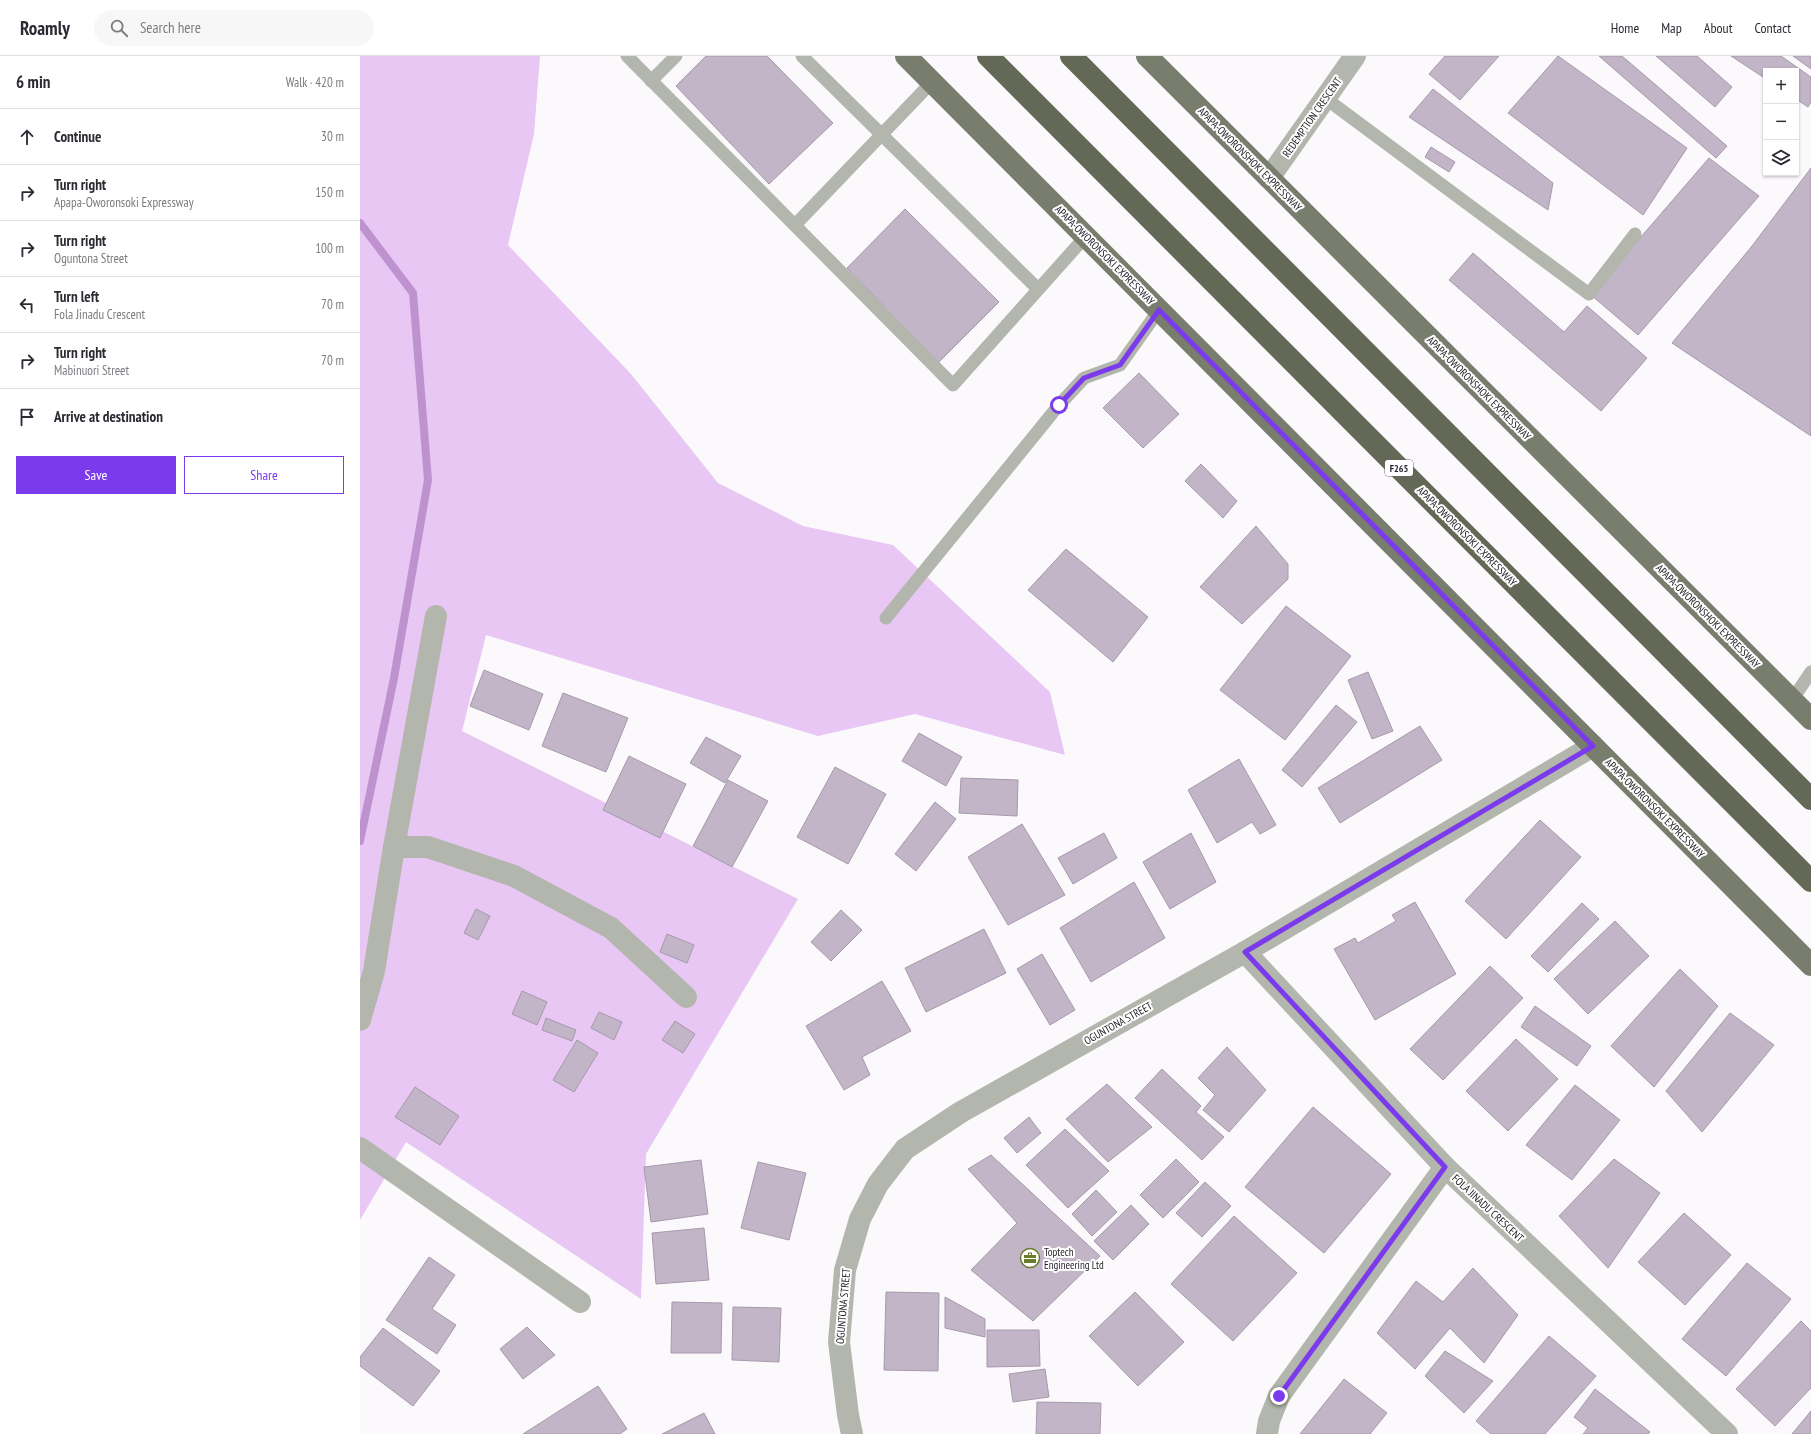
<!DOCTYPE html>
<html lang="en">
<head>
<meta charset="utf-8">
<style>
  :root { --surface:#fff; --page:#f7f7f7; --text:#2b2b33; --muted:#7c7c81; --line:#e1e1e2; --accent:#7c3aed }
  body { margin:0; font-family:"PT Sans Narrow",sans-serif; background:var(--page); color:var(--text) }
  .controls { position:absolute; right:12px; top:12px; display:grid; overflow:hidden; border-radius:0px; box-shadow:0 1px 3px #0004 }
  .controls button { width:36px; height:36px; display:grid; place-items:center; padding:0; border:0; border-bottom:1px solid var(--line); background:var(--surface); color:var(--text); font:20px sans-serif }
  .stop { position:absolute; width:12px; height:12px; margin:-9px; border:3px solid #7c3aed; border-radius:50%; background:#fff }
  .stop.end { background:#7c3aed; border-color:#fff; box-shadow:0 1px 4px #0008 }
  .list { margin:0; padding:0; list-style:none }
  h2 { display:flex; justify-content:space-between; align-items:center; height:52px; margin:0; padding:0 16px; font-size:17px }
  h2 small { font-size:13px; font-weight:400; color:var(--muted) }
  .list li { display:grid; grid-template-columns:26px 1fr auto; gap:12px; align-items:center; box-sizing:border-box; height:56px; padding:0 16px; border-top:1px solid var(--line) }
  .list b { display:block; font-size:15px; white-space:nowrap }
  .list p { margin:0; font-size:13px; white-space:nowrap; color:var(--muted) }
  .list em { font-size:13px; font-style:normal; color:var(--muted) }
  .actions { display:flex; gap:8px; padding:12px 16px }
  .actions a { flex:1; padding:9px 0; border:1px solid var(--accent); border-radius:0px; text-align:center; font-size:14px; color:var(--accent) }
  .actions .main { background:var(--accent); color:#fff }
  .icon { flex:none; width:22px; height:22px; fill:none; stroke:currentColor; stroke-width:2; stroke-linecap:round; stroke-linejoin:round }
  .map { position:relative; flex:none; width:1451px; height:1378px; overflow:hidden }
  header { display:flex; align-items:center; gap:24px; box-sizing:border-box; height:56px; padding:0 20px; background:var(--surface); border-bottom:1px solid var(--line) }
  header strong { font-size:19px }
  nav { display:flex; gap:22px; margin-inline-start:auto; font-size:14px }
  .search { width:280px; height:36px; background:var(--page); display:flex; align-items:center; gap:10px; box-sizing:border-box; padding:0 14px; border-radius:22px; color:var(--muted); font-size:15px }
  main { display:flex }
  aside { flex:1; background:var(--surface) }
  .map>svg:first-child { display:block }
  .green { fill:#e8c7f5 }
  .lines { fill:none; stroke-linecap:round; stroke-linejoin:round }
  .stream { stroke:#be92cf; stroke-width:8 }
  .building { fill:#c2b5c7; stroke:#a699ab }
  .lane { stroke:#b3b6ad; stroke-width:13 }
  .street { stroke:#b3b6ad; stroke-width:22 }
  .primary { stroke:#787d6d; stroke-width:22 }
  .highway { stroke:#636956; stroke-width:22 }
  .route { stroke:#7c3aed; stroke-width:5 }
  .labels { text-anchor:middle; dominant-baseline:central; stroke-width:4; stroke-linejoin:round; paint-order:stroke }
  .shield { fill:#fff; stroke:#69666b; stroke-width:1 }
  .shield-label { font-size:10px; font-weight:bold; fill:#29242b }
  .street-label { font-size:11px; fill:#29242b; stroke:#fff }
  .poi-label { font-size:11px; fill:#29242b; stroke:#fff; text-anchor:start }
</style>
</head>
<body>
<header>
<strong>Roamly</strong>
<div class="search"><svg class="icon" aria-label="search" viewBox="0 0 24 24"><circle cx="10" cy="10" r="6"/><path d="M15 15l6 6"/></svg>Search here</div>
<nav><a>Home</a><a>Map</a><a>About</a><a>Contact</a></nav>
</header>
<main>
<aside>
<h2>6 min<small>Walk · 420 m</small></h2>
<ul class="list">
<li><svg class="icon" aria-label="ahead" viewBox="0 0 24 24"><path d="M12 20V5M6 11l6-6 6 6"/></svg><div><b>Continue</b></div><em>30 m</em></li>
<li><svg class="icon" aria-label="right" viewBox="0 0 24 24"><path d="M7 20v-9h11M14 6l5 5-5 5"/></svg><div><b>Turn right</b><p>Apapa-Oworonsoki Expressway</p></div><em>150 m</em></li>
<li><svg class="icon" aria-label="right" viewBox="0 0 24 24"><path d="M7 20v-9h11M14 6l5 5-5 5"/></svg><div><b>Turn right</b><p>Oguntona Street</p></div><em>100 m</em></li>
<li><svg class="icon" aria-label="left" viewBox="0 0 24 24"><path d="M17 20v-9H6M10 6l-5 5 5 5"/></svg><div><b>Turn left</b><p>Fola Jinadu Crescent</p></div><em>70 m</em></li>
<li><svg class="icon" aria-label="right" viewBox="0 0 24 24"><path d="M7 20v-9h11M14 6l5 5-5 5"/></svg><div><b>Turn right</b><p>Mabinuori Street</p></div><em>70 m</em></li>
<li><svg class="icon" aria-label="arrive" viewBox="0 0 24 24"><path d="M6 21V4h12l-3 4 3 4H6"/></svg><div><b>Arrive at destination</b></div></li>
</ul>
<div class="actions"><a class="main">Save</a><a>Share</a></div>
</aside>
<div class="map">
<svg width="1451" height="1378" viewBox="0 0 1451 1378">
  <rect width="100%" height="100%" fill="#fcf9fd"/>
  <path class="green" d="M0,0h180l-6,78 -26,111 123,129 87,109 85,43 90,19 157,147 15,63 -150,-41 -97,22 -332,-101 -24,96 336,168 -152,255 -5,145 -235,-157 -46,78z"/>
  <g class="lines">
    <path class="stream" d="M0,167l53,70 15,187 -34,198 -34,163"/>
  </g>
  <g class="building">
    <path d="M346,0h61l66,67 -64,61 -93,-98z"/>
    <path d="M1085,0h54l-39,44 -31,-26z"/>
    <path d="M1198,0l129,92 -44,67 -135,-102z"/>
    <path d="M1239,0h23l105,90 -11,12z"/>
    <path d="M1296,0h41l35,31 -17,20z"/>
    <path d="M1371,0h50l30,21v25l-3,5 -12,-8v-28h-30v8z"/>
    <path d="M1433,0h18v13z"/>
    <path d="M1073,33l120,94 -5,27 -139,-93z"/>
    <path d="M1071,91l24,15 -6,10 -24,-15z"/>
    <path d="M1349,102l50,38 -121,139 -47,-40z"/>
    <path d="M1451,112v268l-139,-93 80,-97z"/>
    <path d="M545,153l94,93 -61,61 -91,-95z"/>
    <path d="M1113,197l91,79 23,-26 60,52 -46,53 -152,-131z"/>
    <path d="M779,317l40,41 -36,34 -40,-40z"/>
    <path d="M841,408l36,37 -14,17 -38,-37z"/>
    <path d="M896,470l32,38v15l-46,45 -42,-37z"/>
    <path d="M706,493l82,68 -35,45 -85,-72z"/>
    <path d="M926,550l65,50 -66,84 -65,-50z"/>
    <path d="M124,614l59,24 -14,36 -59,-24z"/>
    <path d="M1008,616l25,59 -21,8 -24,-59z"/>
    <path d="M203,637l65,25 -22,54 -64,-26z"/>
    <path d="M976,649l21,17 -55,65 -20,-17z"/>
    <path d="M1060,670l22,34 -102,63 -22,-35z"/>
    <path d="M559,677l43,24 -16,29 -44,-25z"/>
    <path d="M346,681l35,19 -16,27 -35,-20z"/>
    <path d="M269,700l57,28 -26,54 -57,-28z"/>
    <path d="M879,703l37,66 -16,9 -8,-12 -35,21 -29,-53z"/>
    <path d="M475,711l51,27 -38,70 -51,-27z"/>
    <path d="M601,722l57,2 -1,36 -58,-3z"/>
    <path d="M368,724l40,21 -36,66 -39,-21z"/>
    <path d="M575,746l21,17 -40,52 -21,-17z"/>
    <path d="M1180,764l41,37 -75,82 -41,-38z"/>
    <path d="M662,768l43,71 -57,30 -40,-68z"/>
    <path d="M744,777l13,25 -44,26 -15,-26z"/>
    <path d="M831,777l25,49 -46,27 -27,-47z"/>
    <path d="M774,826l31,56 -74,44 -31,-54z"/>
    <path d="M1055,846l41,72 -81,46 -41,-71 21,-11 3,5 38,-22 -4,-6z"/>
    <path d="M1222,847l17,16 -51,53 -17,-16z"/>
    <path d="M116,853l14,7 -12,24 -14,-7z"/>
    <path d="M481,854l21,20 -31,31 -20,-19z"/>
    <path d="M1255,865l34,35 -61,58 -34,-35z"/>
    <path d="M624,873l22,44 -80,39 -21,-44z"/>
    <path d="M307,878l27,11 -7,18 -27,-11z"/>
    <path d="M682,898l33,56 -25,15 -33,-56z"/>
    <path d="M1130,910l33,32 -80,82 -33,-31z"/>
    <path d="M1320,913l38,37 -64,81 -43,-41z"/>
    <path d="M522,925l29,50 -49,26 8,18 -26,15 -38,-64z"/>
    <path d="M162,935l25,11 -10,23 -25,-11z"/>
    <path d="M1175,950l56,40 -14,20 -56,-39z"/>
    <path d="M239,956l23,10 -8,18 -23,-12z"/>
    <path d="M1370,957l44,32 -72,87 -36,-41z"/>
    <path d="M186,962l30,12 -4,11 -30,-11z"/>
    <path d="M315,965l20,13 -12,19 -21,-13z"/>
    <path d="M1156,983l42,40 -50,52 -42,-40z"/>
    <path d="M217,984l21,13 -24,39 -21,-12z"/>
    <path d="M867,991l39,43 -37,42 -26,-22 12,-15 -17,-17z"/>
    <path d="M802,1013l39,37 -5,6 28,25 -22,23 -67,-62z"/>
    <path d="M747,1028l45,43 -44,35 -42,-43z"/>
    <path d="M1215,1029l45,35 -48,60 -46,-35z"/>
    <path d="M55,1031l44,29 -19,29 -45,-28z"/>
    <path d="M953,1051l78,67 -67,79 -79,-66z"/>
    <path d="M669,1061l12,16 -24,20 -13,-15z"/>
    <path d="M705,1073l44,42 -41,37 -42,-43z"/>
    <path d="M631,1099l109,101 -67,65 -62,-51 46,-47 -49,-54z"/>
    <path d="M816,1103l23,23 -36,36 -23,-23z"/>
    <path d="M1254,1103l46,34 -52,75 -49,-52z"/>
    <path d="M341,1104l7,54 -57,8 -7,-55z"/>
    <path d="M398,1106l48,11 -17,67 -48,-12z"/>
    <path d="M845,1126l26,24 -29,31 -26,-24z"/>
    <path d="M736,1134l21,22 -25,24 -20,-22z"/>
    <path d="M771,1149l18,19 -36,36 -19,-19z"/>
    <path d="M1324,1157l47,42 -46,50 -47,-43z"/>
    <path d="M874,1160l63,57 -64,68 -62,-57z"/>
    <path d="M344,1172l5,52 -53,4 -4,-51z"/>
    <path d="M69,1201l26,18 -23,34 24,16 -19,29 -51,-34z"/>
    <path d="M1387,1207l44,36 -65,77 -44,-37z"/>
    <path d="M1113,1212l45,47 -34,48 -34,-35 -35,41 -38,-36 39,-52 27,21z"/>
    <path d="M526,1236l53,1 -1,78 -54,-1z"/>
    <path d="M775,1236l49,50 -46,44 -49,-50z"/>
    <path d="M585,1241l40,22v18l-40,-9z"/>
    <path d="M312,1246l50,1 -1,50h-50z"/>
    <path d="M373,1251l48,1 -2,54 -47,-2z"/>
    <path d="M1441,1265l10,10v57l-36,38 -39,-37z"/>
    <path d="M167,1271l28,28 -32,24 -23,-30z"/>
    <path d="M23,1272l57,43 -27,35 -53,-40v-9z"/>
    <path d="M627,1274h52l1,36 -53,1z"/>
    <path d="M1189,1280l47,40 -51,58h-54l-15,-13z"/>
    <path d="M1085,1295l48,30 -29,32 -39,-37z"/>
    <path d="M685,1313l4,28 -36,5 -4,-28z"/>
    <path d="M984,1323l43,34 -17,21h-70z"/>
    <path d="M238,1330l29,43 -7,5h-97z"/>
    <path d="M1235,1333l55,43 -2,2h-65l5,-6 -14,-11z"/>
    <path d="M677,1346l64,1 -1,31h-64z"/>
    <path d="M1451,1355v23h-19z"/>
    <path d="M344,1357l11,21h-53z"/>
  </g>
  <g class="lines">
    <g class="lane">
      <path d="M267,0l326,329 133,-149"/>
      <path d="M442,0l236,233"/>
      <path d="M291,25l25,-25"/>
      <path d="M965,42l264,196 46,-60"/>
      <path d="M435,169l137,-143"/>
      <path d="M526,562l173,-213 25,-27 36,-13 39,-55"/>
      <path d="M1432,644l19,-28"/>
    </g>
    <g class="street">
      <path d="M909,122l86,-122"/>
      <path d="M34,791h34l86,29 97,52 75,69"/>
      <path d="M885,896l200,215 282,267"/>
      <path d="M0,964l14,-49 20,-124 42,-231"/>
      <path d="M0,1092l220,154"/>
      <path d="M492,1378l-4,-19 -9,-73 6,-72 15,-51 18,-35 27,-35 56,-37 284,-160 348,-206"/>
      <path d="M907,1378l2,-13 10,-25 166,-229"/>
    </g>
    <g class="primary">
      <path d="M546,0l905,909"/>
      <path d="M787,0l664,663"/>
    </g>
    <g class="highway">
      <path d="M628,0l823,825"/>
      <path d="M711,0l740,743"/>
    </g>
  </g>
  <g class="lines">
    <path class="route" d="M699,349l25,-27 36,-13 39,-55 434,436 -348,206 200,215 -166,229"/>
  </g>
  <defs>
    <symbol id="office-ring" viewBox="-11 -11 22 22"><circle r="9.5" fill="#fff" stroke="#6a7c2b" stroke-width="1.5"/><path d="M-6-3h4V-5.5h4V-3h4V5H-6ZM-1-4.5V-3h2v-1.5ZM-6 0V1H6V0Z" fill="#6a7c2b"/></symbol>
  </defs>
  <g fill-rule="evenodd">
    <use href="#office-ring" x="659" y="1191" width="22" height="22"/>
  </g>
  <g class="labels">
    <rect class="shield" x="1025" y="404" width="28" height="16" rx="3"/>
    <g class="shield-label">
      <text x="1039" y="412">F265</text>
    </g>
    <g class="street-label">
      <text transform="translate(952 61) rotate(-55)">REDEMPTION CRESCENT</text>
      <text transform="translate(890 103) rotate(45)">APAPA-OWORONSHOKI EXPRESSWAY</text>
      <text transform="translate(745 199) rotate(45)">APAPA-OWORONSOKI EXPRESSWAY</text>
      <text transform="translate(1119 332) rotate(45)">APAPA-OWORONSHOKI EXPRESSWAY</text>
      <text transform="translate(1107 480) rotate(45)">APAPA-OWORONSOKI EXPRESSWAY</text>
      <text transform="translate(1348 560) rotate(45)">APAPA-OWORONSHOKI EXPRESSWAY</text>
      <text transform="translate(1295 752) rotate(45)">APAPA-OWORONSOKI EXPRESSWAY</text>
      <text transform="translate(758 967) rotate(-29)">OGUNTONA STREET</text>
      <text transform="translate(1128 1152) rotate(43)">FOLA JINADU CRESCENT</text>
      <text transform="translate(483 1250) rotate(-85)">OGUNTONA STREET</text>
    </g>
    <g class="poi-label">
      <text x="684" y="1196">Toptech<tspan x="684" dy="13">Engineering Ltd</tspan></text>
    </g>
  </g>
</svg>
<div class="controls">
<button>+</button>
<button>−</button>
<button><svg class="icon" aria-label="layers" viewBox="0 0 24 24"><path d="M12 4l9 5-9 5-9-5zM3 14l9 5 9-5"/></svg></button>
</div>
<div class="stop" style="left:699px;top:349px"></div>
<div class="stop end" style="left:919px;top:1340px"></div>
</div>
</main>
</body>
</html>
